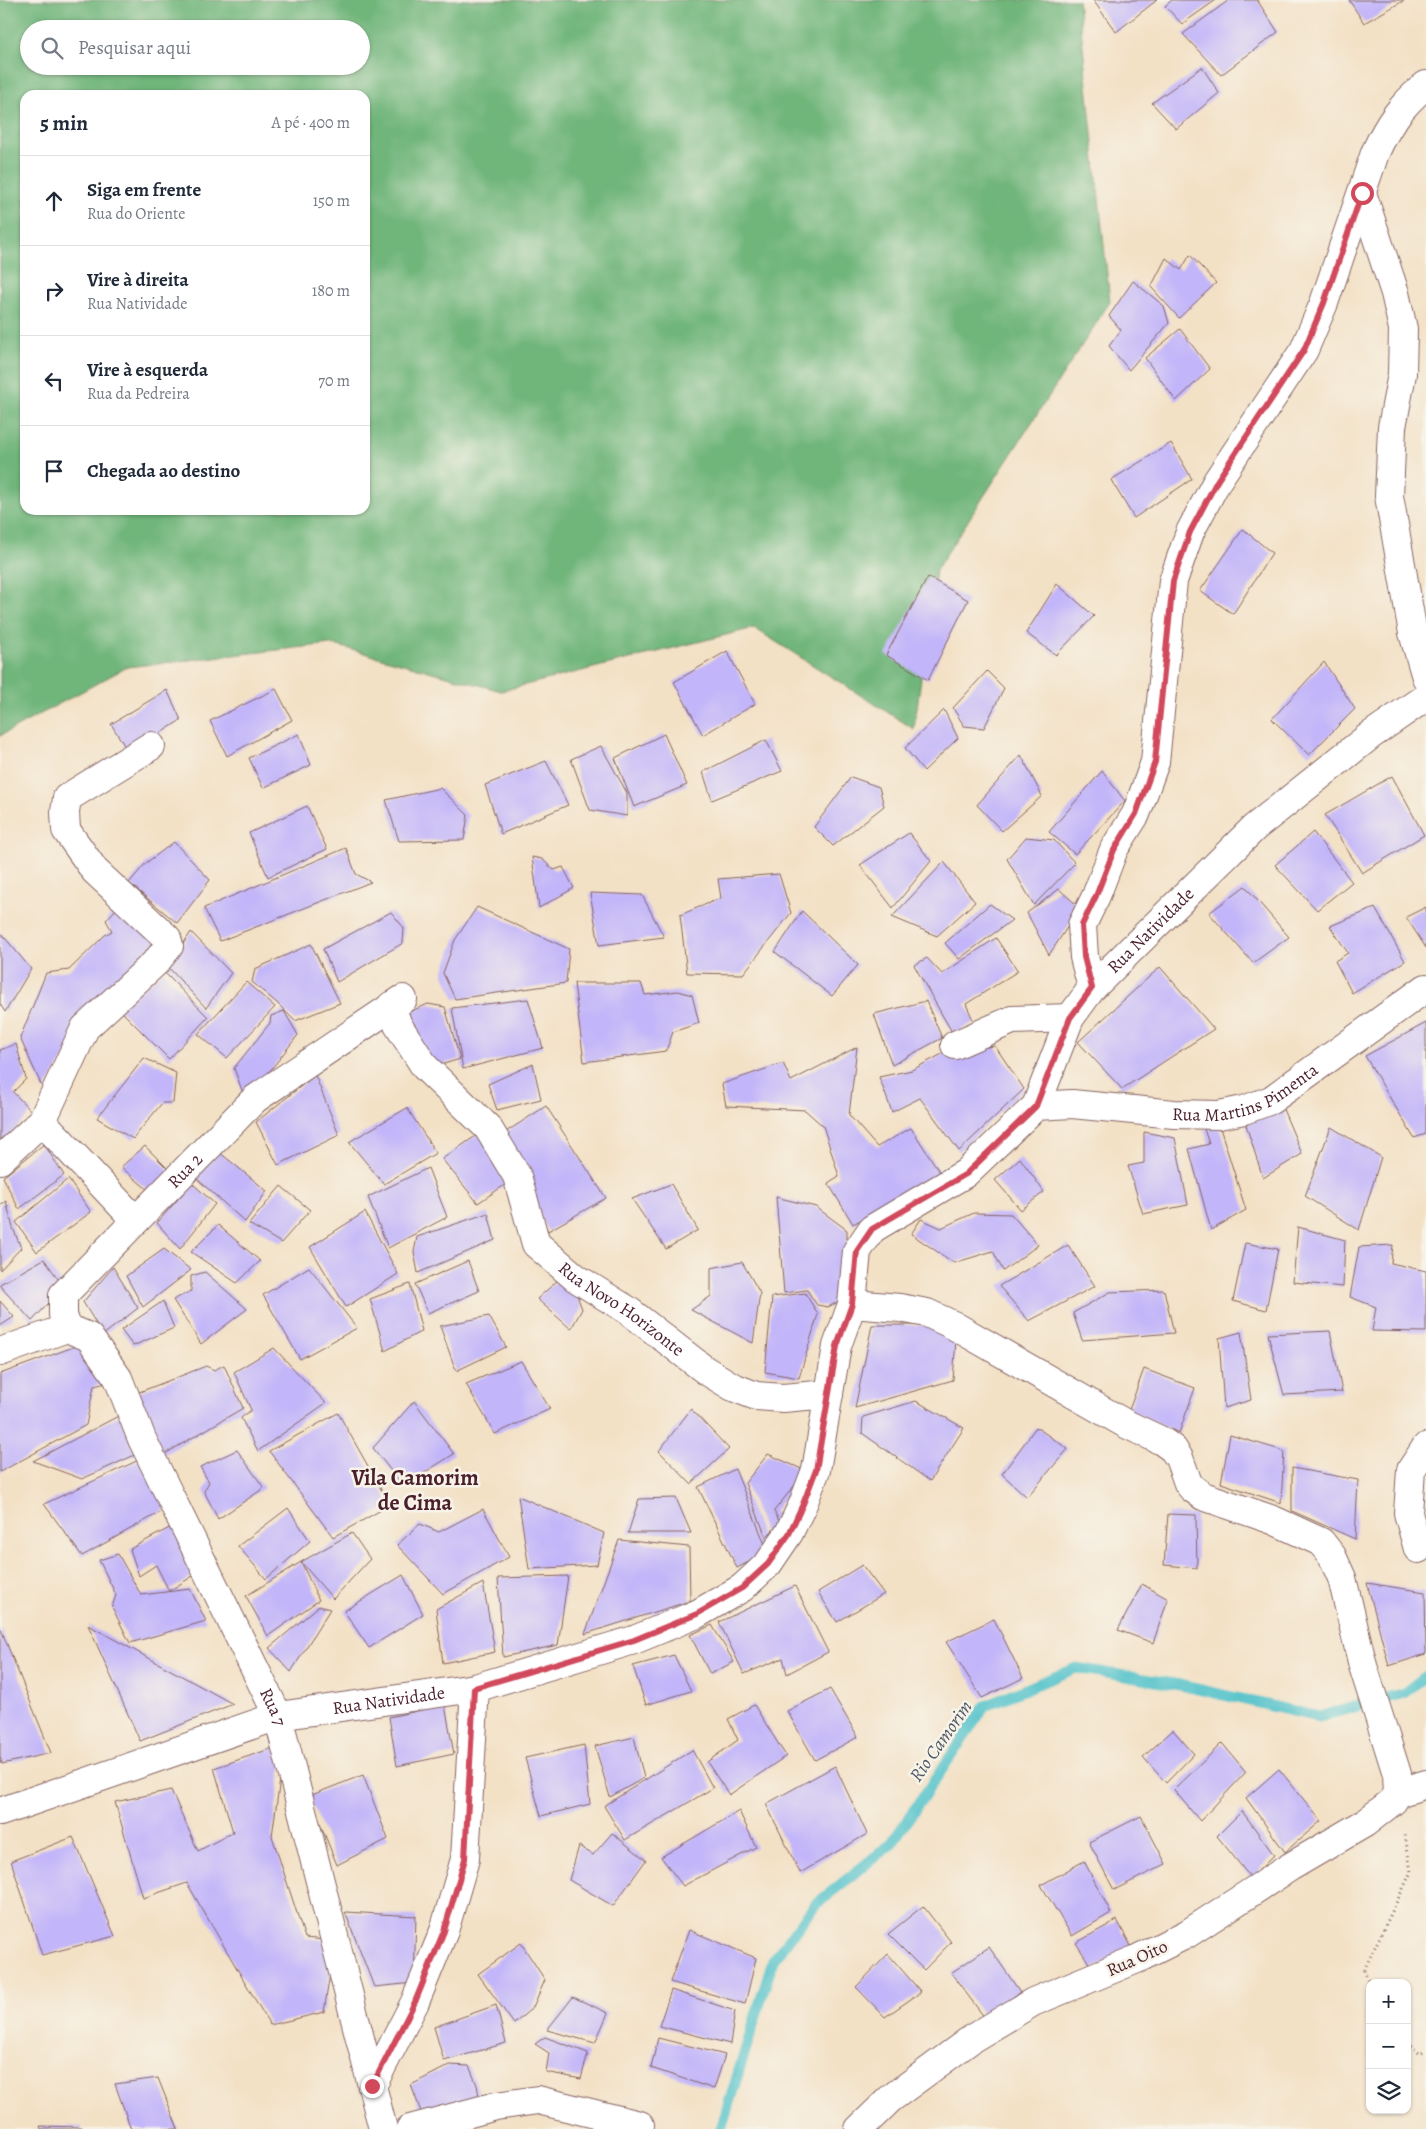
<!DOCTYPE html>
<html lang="pt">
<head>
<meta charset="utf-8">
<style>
  :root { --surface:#fff; --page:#f2f2f3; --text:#1f2937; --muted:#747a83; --line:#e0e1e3 }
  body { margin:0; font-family:Alegreya,serif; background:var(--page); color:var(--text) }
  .controls { position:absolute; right:15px; bottom:15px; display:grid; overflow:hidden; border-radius:10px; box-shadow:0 1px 4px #0004 }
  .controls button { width:45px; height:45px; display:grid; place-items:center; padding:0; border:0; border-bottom:1px solid var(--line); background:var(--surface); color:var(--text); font:25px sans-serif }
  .stop { position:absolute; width:15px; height:15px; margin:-11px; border:4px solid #d1495b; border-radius:50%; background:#fff }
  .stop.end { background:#d1495b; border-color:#fff; box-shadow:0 1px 5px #0008 }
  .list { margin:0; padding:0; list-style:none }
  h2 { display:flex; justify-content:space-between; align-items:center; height:65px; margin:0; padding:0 20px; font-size:21px }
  h2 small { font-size:16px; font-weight:400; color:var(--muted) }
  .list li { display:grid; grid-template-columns:32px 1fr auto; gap:15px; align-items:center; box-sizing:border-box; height:90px; padding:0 20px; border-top:1px solid var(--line) }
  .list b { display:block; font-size:19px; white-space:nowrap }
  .list p { margin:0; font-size:16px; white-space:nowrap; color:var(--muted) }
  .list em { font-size:16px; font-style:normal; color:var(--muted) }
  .icon { flex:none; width:28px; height:28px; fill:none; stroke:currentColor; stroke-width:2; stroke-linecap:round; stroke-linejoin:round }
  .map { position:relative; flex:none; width:1426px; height:2129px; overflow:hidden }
  .search { position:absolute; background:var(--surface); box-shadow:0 1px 4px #0004; left:20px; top:20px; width:350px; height:55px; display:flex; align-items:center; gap:12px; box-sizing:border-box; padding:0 18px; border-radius:28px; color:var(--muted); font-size:19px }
  .panel { position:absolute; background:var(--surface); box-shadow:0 1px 4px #0004; left:20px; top:90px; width:350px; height:425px; border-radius:15px }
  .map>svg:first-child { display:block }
  .forest { fill:#70b57a; stroke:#5d6a52; fill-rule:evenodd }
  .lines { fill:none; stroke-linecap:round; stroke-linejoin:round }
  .stream { stroke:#55c3cb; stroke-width:11 }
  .building { fill:#c2b5f9 }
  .minor-casing { stroke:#856361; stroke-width:30 }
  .path { stroke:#856361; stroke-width:3; stroke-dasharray:1 4; stroke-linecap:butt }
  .minor { stroke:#fff; stroke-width:28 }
  .route { stroke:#d1495b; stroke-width:6 }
  .labels { text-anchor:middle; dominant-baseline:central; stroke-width:5; stroke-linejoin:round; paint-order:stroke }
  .street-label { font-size:18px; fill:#4a1f2b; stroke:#f7f3e8 }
  .water-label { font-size:19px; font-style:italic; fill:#4e5863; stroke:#f7f3e8 }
  .district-label { font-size:22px; font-weight:bold; fill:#4a1f2b; stroke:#f7f3e8 }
</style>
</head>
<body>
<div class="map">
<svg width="1426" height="2129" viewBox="0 0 1426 2129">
  <rect width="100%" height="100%" fill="#f7f3e8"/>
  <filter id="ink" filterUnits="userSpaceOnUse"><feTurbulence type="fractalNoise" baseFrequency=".02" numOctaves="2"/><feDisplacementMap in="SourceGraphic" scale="10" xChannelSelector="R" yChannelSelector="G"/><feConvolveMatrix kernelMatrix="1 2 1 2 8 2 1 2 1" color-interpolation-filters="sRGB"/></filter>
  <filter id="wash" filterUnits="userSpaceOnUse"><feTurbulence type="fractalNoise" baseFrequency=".0096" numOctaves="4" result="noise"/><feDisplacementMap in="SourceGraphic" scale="20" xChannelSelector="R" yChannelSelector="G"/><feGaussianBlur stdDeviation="1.12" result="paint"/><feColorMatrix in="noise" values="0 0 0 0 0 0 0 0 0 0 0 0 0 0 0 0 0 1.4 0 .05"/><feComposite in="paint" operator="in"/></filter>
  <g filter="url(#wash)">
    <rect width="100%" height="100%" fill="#f3e1c6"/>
    <path class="forest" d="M0,0h1078l32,302 -174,268 -22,159 -160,-101 -253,63 -170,-47 -204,23 -127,69zM29,29h332v37h-332zM25,95h340v415h-340z"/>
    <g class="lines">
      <path class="stream" d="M721,2129l52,-169 42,-55 76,-61 94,-138 91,-38 104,17 139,32 85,-24 22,-17"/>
    </g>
    <g id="blocks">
      <g class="building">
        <path d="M1093,0h64l-41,32z"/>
        <path d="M1172,0h44l-34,24 -17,-18z"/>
        <path d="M1229,0h28l21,32 -57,43 -38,-41z"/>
        <path d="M1349,0h56l-41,23z"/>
        <path d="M1202,67l17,26 -43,36 -24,-26z"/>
        <path d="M1190,255l26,28 -37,35 -28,-31 15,-29 15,12z"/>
        <path d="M1133,281l31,25 5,17 -40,47 -20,-24 12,-16 -12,-14z"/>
        <path d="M1180,329l30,40 -34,32 -31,-43z"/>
        <path d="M1171,443l21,36 -58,39 -23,-38z"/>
        <path d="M1243,529l29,24 -39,61 -33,-23z"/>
        <path d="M928,577l40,23 -40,80 -42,-25z"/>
        <path d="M1057,584l37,32 -38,39 -30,-22z"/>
        <path d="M727,651l28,53 -52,31 -29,-53z"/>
        <path d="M1324,662l31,47 -46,46 -37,-36z"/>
        <path d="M987,671l17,17 -20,40 -20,-2 -11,-18z"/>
        <path d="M276,689l16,31 -65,36 -17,-35z"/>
        <path d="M167,690l14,30 -52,33 -18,-29z"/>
        <path d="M944,710l14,28 -34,33 -19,-23z"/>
        <path d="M299,734l12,31 -48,23 -14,-30z"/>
        <path d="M664,734l23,51 -53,22 -19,-49z"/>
        <path d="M766,740l16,31 -70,29 -9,-28z"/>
        <path d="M601,746l26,47v23l-37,-6 -19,-51z"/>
        <path d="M1021,755l21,41 -40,35 -25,-26z"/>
        <path d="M546,761l22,44 -67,29 -16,-49z"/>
        <path d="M1102,771l23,30 -50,53 -26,-22z"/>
        <path d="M1392,776l32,59 -62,38 -37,-58z"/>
        <path d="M851,777l28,10 5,19 -51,40 -19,-19z"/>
        <path d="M440,788l28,27 -4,25 -65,1 -13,-41z"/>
        <path d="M307,806l20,43 -59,28 -19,-44z"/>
        <path d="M1313,832l39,50 -35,28 -42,-45z"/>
        <path d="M909,833l22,28 -38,47 -33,-43z"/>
        <path d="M1026,837l28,3 21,23 -41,42 -27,-46z"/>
        <path d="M174,842l36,38 -33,43 -48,-40 17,-20z"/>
        <path d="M346,848l10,26 15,8 -151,59 -16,-33z"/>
        <path d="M532,857l10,2 12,11 9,-3 11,21 -35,20z"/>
        <path d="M944,862l31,40 -38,34 -45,-19z"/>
        <path d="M779,874l12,39 -48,61 -56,-1 -7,-58 41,-17 -3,-19z"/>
        <path d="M1245,886l44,51 -36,26 -44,-50z"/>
        <path d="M1059,889l21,19 -31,47 -22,-42z"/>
        <path d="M590,893l52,2 22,42 -65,8z"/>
        <path d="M990,904l22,16 -53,39 -14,-16z"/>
        <path d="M120,905l43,36 -14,18 -15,4 -35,36 -55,92 -24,-53 26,-65 23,-3 36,-35 7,-4 -6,-11z"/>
        <path d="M477,907l92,42 -3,34 -111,16 -12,-26 12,-33z"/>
        <path d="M1426,907v41l-20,-31z"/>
        <path d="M1375,908l30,53 -53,32 -17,-32 13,-8 -18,-27z"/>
        <path d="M802,911l56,54 -26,31 -57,-44z"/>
        <path d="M391,912l13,16 -1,15 -66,39 -14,-33z"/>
        <path d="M0,932l31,37 -26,43 -5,-8z"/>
        <path d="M191,932l40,41 -25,35 -38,-41z"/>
        <path d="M996,938l22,33 -52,33 8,18 -21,12 -39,-69 13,-7 15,16z"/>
        <path d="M311,944l29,59 -45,18 -18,-18 -25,-21 3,-13z"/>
        <path d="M1160,967l54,62 -92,60 -44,-47z"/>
        <path d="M163,971l45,46 -39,42 -50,-50z"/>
        <path d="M246,982l29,25 -48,51 -29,-24z"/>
        <path d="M574,983h67l4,12 33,-4 14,4 7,28 -26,9 -7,19 -82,11z"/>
        <path d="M528,999l15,49 -80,21 -11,-61z"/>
        <path d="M926,1001l16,37 -50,27 -18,-51z"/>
        <path d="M428,1004l17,3 15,52 -29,9 -29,-53z"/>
        <path d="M284,1011l14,24 -25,32 -28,32 -11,-31 36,-45 1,-7z"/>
        <path d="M1426,1023v111l-12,4 -49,-82z"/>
        <path d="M16,1044l10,35 -13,13 19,20 -32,33v-95z"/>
        <path d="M995,1046l29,43 -65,62 -39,-53 -28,14 -13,-35 33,-7 34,-18z"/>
        <path d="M857,1047l-8,68 28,32 34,-19 32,49 -90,47 -25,-41 11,-7 -16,-50 -18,-16 -79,-4 -4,-22 61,-21 8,18z"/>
        <path d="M144,1058l32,15 -3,30h-11l-29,36 -36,-21z"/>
        <path d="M533,1064l8,35 -44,11 -9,-26z"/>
        <path d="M315,1075l24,60 -61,30 -22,-43z"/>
        <path d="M546,1106l60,92 -58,33 -50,-94z"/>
        <path d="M1282,1107l20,47 -39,24 -17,-53z"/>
        <path d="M407,1108l29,45 -52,31 -35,-42z"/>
        <path d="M1331,1127l50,30 -22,73 -54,-34z"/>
        <path d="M1220,1128l26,82 -35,20 -22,-81 20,-5 -5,-15z"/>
        <path d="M486,1129l29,49 -37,25 -36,-44z"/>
        <path d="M1144,1132l31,6 13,67 -45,9 -15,-48 16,-3z"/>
        <path d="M44,1144l20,31 -45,34 -16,-32z"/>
        <path d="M145,1146l28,28 -19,21 -33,-28z"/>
        <path d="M219,1152l48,39 -22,31 -49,-44z"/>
        <path d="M1020,1158l24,34 -23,18 -26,-30z"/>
        <path d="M428,1168l19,49 -59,31 -20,-51z"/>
        <path d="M68,1179l23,33 -54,40 -21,-30z"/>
        <path d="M192,1183l23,21 -35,45 -23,-26z"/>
        <path d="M671,1184l27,46 -32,19 -34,-50z"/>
        <path d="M281,1186l29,24 -29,33 -32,-19z"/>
        <path d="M776,1197l40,10 31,23 -1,68 -18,9 -11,-2 -10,-15 -23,3z"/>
        <path d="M6,1201l7,27 8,20 -21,22v-65z"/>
        <path d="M365,1212l33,62 -52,33 -36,-60z"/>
        <path d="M488,1213l7,27 -77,33 -4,-21 3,-15z"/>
        <path d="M974,1213l37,1 27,31 -35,26 -10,-20 -39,12 -43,-29 10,-15 20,9z"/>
        <path d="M218,1225l42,36 -23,22 -46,-31z"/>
        <path d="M1298,1227l47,13 -2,47 -50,-5z"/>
        <path d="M1245,1243l33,6 -12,61 -33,-9z"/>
        <path d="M1068,1245l27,41 -66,35 -30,-35z"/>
        <path d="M1393,1245l-2,18 35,8v61l-54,-1 4,-24 -26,-10 9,-50z"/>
        <path d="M164,1249l27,21 -48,37 -17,-31z"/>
        <path d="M44,1259l20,28 -32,34 -32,-35v-2z"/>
        <path d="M468,1261l11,30 -51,22 -13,-29z"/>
        <path d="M742,1262l18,31 -7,50 -62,-33 20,-14v-28z"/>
        <path d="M113,1267l25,41 -35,27 -20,-33z"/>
        <path d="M309,1267l48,61 -57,31 -37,-64z"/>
        <path d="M205,1272l42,37 -46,35 -28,-44 18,-9v-15z"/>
        <path d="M558,1280l14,2 10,27 -11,20 -34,-30z"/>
        <path d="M410,1284l12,47 -37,20 -15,-52z"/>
        <path d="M1164,1290l10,43 -92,7 -9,-27 37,-21z"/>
        <path d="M805,1293l13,21 -19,64 -34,-6 7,-75z"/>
        <path d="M0,1301l14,16 -14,9z"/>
        <path d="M163,1301l11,27 -41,18 -12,-16z"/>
        <path d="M489,1316l17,31 -50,24 -16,-45z"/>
        <path d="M872,1325h53l31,14 -3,41 -98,28z"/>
        <path d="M1330,1331l12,61 -58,3 -16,-61z"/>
        <path d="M1241,1332l10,68 -27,8 -5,-70z"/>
        <path d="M87,1342l27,39 -20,5 -8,39 -86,47v-98z"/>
        <path d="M274,1348l52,55 -68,48 -17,-33 10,-8 -17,-38z"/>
        <path d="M521,1361l29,48 -55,25 -29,-50z"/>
        <path d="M224,1365l19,43 -80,47 -26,-62 69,-27 8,4z"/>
        <path d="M1144,1369l51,19 -16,45 -50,-23z"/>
        <path d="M414,1401l40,53 -51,32 -30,-38z"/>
        <path d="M916,1401l48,27 -34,53 -68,-48 1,-16z"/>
        <path d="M691,1409l38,40 -38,35 -32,-33z"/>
        <path d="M124,1413l13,41 -55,25 -49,-18z"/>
        <path d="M338,1413l52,92 -57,32 -64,-86z"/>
        <path d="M1036,1427l32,22 -41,48 -25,-23z"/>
        <path d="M1230,1435l54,16 -3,52 -60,-20z"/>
        <path d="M237,1450l27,38 -46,31 -14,-28 5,-9 -9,-15z"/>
        <path d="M768,1454l38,17 -32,40 6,12 -14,14 -21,-54z"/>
        <path d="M141,1459l25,50 -84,47 -38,-52z"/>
        <path d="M1292,1468l66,12 -3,59 -63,-28z"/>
        <path d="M735,1469l33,83 -31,16 -39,-81z"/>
        <path d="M518,1496l86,37 -7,32 -68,4z"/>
        <path d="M676,1498l15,35h-63l11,-34z"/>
        <path d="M288,1508l22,33 -44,38 -28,-33z"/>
        <path d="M483,1509l26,48 -66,37 -46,-49 23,-21 19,8z"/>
        <path d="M1168,1514l28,1 1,53 -33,-3z"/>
        <path d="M175,1525l21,49 -27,17 -13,-26 -17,11 -9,-27z"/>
        <path d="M352,1533l18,26 -37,40 -32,-37 18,38 -51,36 -22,-40 55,-34z"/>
        <path d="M619,1540l70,7 1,54 -105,33z"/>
        <path d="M118,1554l23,41 49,-6 16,32 -76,22 -18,-36 4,-12 -17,-35z"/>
        <path d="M862,1565l22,29 -47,28 -19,-30z"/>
        <path d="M403,1575l20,39 -54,34 -25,-37z"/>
        <path d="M568,1576l-10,69 -55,12 -5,-79z"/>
        <path d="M483,1583l12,69 -52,11 -7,-54z"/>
        <path d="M1367,1583l58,9 1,62 -37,12z"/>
        <path d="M1142,1584l26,15 -15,44 -35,-13z"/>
        <path d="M795,1586l33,66 -41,22 -4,-16 -39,16 -25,-52z"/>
        <path d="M319,1606l11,3 -39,63 -22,-24z"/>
        <path d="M994,1619l29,59 -41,20 -36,-56z"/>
        <path d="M88,1625l145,79 -93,37z"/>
        <path d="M712,1625l22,37 -24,12 -20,-39z"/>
        <path d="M0,1627l51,126 -49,11 -2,-7z"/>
        <path d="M674,1655l17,36 -45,14 -13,-39z"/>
        <path d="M830,1689l28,48 -43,23 -28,-49z"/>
        <path d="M445,1705l9,49 -57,12 -8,-49z"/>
        <path d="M754,1705l32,51 -57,39 -22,-33 31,-22 -10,-21z"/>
        <path d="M1173,1730l21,24 -28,29 -23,-26z"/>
        <path d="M634,1737l10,41 -34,19 -15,-51z"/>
        <path d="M1222,1743l24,29 -46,49 -26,-31z"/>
        <path d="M285,1744l-13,92 33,102 30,3 -11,71 -54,13 -83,-142 -44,15 -28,-96 56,-12 27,61 35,-19 -19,-64z"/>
        <path d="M584,1745l6,59 -49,12 -16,-58z"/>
        <path d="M692,1750l21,38 -88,52 -21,-34z"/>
        <path d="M835,1766l32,68 -67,39 -34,-69z"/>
        <path d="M1279,1769l42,52 -36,31 -39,-54z"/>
        <path d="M363,1775l25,64 -51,26 -28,-69z"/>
        <path d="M739,1811l17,36 -73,39 -22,-29z"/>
        <path d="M1242,1811l32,44 -23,23 -34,-42z"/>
        <path d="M1141,1816l25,48 -52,26 -25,-48z"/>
        <path d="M612,1833l34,27 -33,46 -44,-26 10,-34 14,9z"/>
        <path d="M73,1837l42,99 -73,19 -31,-94z"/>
        <path d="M1084,1861l27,52 -39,23 -31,-51z"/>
        <path d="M923,1906l28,36 -27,28 -36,-36z"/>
        <path d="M345,1912l71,4 -2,67 -40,4z"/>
        <path d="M1117,1920l16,30 -41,18 -16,-25z"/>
        <path d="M689,1930l67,28 -11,46 -75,-22z"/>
        <path d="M521,1943l24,37 -12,27 -19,17 -36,-50z"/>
        <path d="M989,1947l31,45 -35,26 -34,-45z"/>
        <path d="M888,1954l33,38 -36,25 -29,-30z"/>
        <path d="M671,1990l64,21 -5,33 -71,-18z"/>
        <path d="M573,1997l35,16 -13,30 -48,-13z"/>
        <path d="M496,2005l10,38 -62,18 -10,-34z"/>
        <path d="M545,2037l43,16 -7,26 -35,-7 3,-19 -14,-9z"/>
        <path d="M658,2038l67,17 -11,34 -63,-21z"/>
        <path d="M450,2065l19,1 8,19 3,17 -57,15 -12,-32z"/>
        <path d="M158,2078l20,51h-47l-16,-45z"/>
        <path d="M40,2126l42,1v2h-41z"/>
      </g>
    </g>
  </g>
  <g filter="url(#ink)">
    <use href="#blocks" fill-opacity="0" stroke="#856361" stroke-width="1"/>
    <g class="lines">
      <defs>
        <g id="minor">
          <path d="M1362,193l33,100 8,36 -1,45 -10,53 -3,69 24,137 13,44"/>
          <path d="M1092,988l-8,-31 -2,-32 14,-29 18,-47 22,-35 19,-52 18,-181 17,-49 27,-51 87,-131 20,-47 51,-150c13,-29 27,-49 51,-68"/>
          <path id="s1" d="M391,1006l7,19 27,42 63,61 29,48 19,68 40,34 53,33 76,59 28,17 23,9 27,2 46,-4"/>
          <path d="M955,1045l57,-25 58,-2"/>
          <path id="s2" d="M1036,1106l36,-2 102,10 45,1 25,-5 27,-10 155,-112"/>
          <path d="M42,1121l93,99"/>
          <path d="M0,1160l42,-39 43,-93 71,-66 13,-16 -2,-8 -72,-67 -29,-41 -1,-18 2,-14 84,-52"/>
          <path d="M852,1304l48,4 27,5 26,12 173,99 36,17 11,8 6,9 9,25 4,5 11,8 70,24 48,22 11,14 10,22 21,88 34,108 1,19 -5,8 -28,22 -75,44 -103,67 -50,25 -104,43 -60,36 -83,61 -31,30"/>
          <path id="s3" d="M67,1328l22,9 29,41 24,61 136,277 105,413"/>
          <path id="s4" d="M67,1328l-4,-13v-20l192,-196 148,-100"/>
          <path d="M0,1352l67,-24"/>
          <path d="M1418,1549l-10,-36 3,-43 15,-23"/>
          <path d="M1398,1793l28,-9"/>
          <path id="s5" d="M0,1812l278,-96 197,-28 159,-48 63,-26 45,-26 26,-24 21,-31 14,-29 13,-34 21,-124 15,-42 5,-53 15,-22 94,-56 70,-67 34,-88 22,-30 162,-160 117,-93 55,-38"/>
          <path d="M372,2086l43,-84 29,-71 21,-72 10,-171"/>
          <path d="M410,2129l86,-23 42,-6 102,25"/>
        </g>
      </defs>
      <use href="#minor" class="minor-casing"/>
      <g class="path">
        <path d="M1370,1984l-6,-14 47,-98 -6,-37"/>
        <path d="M1407,2042l13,12 6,-3"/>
      </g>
      <use href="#minor" class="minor"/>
    </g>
  </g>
  <g class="lines" filter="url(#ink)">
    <path class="route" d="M372,2086l43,-84 29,-71 21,-72 9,-171 160,-48 63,-26 45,-26 26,-24 21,-30 14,-30 13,-34 21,-124 15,-42 5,-53 15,-22 94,-55 70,-68 34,-88 22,-30 -8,-31 -2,-32 14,-29 18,-46 22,-36 19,-52 18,-181 17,-49 27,-51 87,-131 20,-47 38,-110"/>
  </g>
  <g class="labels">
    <g class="street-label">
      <text stroke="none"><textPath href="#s5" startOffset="1591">Rua Natividade</textPath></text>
      <text stroke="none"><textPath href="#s2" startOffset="215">Rua Martins Pimenta</textPath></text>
      <text stroke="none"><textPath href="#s4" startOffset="208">Rua 2</textPath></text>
      <text stroke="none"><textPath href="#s1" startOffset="392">Rua Novo Horizonte</textPath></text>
      <text stroke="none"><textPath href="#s5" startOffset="406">Rua Natividade</textPath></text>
      <text stroke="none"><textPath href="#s3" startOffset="438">Rua 7</textPath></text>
      <text transform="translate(1137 1958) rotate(-24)">Rua Oito</text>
    </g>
    <g class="water-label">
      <text transform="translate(941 1741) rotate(-55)">Rio Camorim</text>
    </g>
    <g class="district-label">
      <text x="415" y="1478">Vila Camorim<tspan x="415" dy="25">de Cima</tspan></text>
    </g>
  </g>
</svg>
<div class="controls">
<button>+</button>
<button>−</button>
<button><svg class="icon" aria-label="layers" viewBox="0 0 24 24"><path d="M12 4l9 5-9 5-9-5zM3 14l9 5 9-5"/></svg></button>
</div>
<div class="stop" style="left:1362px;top:193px"></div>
<div class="stop end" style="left:372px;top:2086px"></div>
<div class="search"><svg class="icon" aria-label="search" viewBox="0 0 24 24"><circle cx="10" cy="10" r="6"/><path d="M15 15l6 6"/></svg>Pesquisar aqui</div>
<section class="panel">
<h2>5 min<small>A pé · 400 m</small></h2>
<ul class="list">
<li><svg class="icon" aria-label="ahead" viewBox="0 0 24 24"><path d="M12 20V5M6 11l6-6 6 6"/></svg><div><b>Siga em frente</b><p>Rua do Oriente</p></div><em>150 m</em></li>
<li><svg class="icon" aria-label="right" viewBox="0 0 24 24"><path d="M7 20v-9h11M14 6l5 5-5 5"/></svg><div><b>Vire à direita</b><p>Rua Natividade</p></div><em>180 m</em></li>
<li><svg class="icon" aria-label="left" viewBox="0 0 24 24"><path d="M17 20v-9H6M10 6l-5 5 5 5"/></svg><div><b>Vire à esquerda</b><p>Rua da Pedreira</p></div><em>70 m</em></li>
<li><svg class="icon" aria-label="arrive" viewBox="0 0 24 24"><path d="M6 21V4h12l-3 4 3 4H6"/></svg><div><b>Chegada ao destino</b></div></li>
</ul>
</section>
</div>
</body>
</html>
